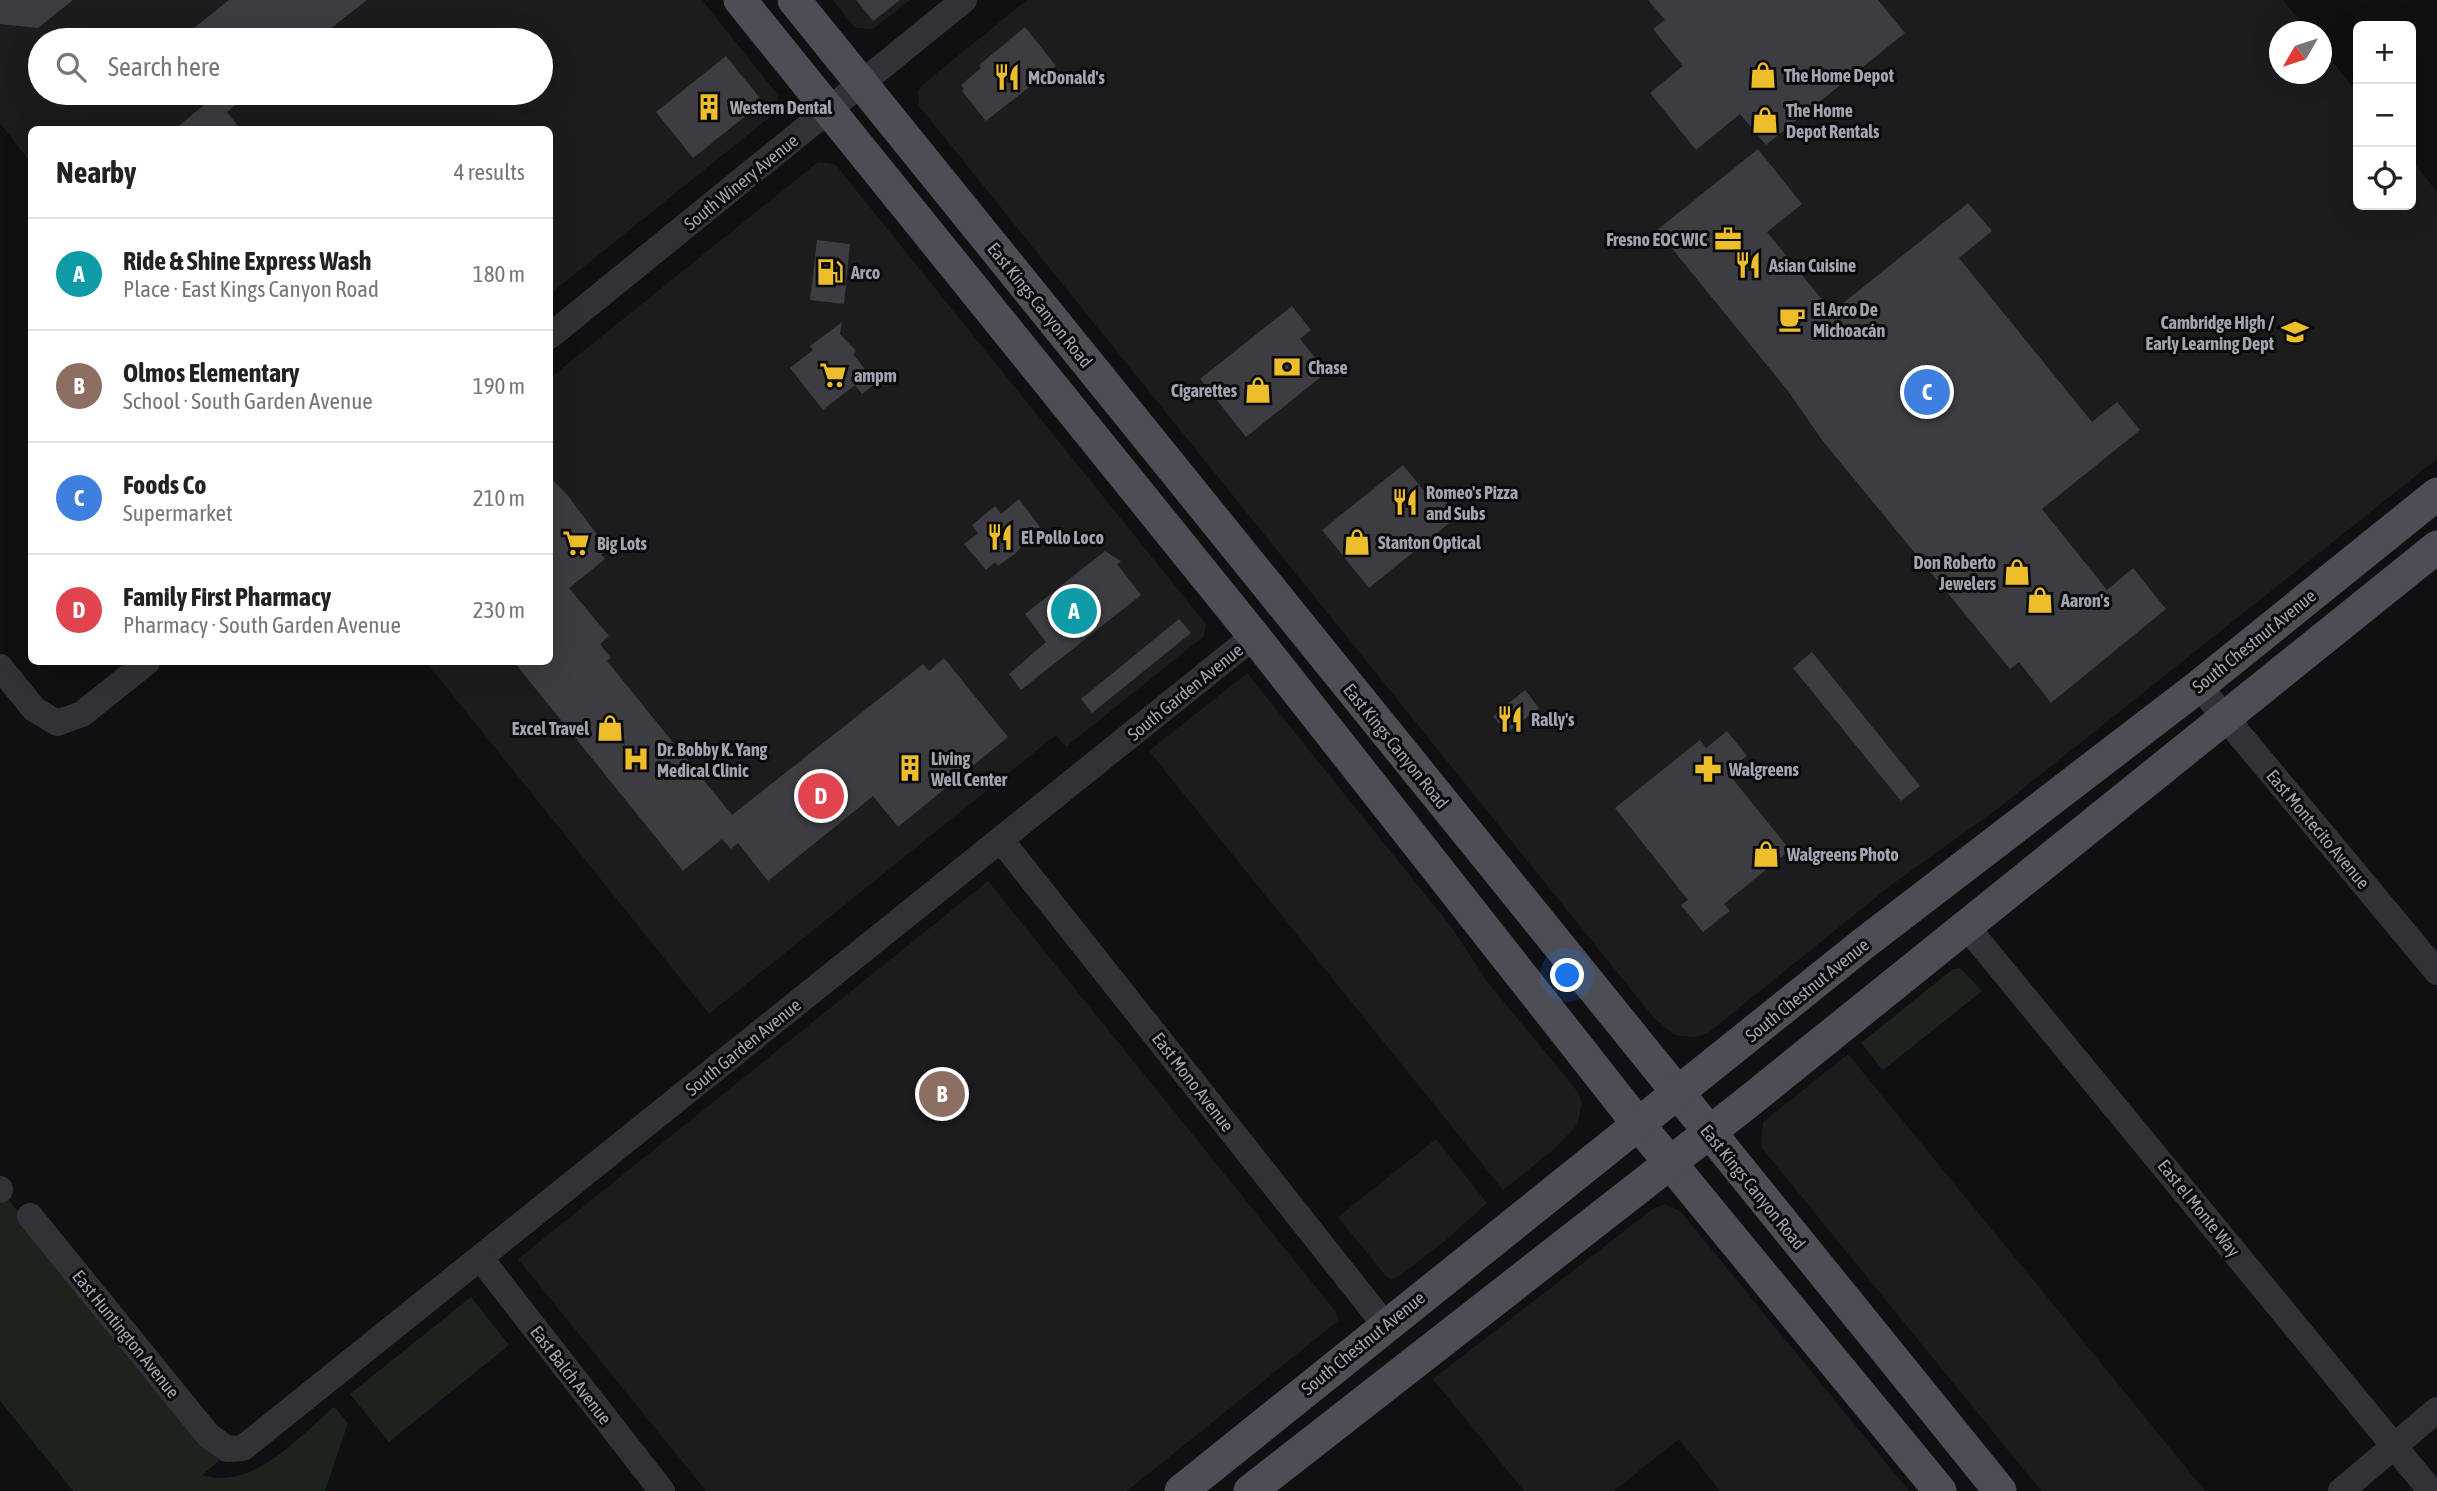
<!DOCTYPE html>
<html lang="en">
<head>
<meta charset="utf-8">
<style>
  :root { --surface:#fff; --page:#f2f2f2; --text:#222; --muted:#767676; --line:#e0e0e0; --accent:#1a73e8 }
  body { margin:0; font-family:"Asap Condensed",sans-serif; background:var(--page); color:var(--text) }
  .controls { position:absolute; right:21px; top:21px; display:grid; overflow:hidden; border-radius:10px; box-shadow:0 7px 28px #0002 }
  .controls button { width:63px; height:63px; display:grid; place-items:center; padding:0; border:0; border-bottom:2px solid var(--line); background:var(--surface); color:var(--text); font:35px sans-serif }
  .compass { position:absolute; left:2269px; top:21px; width:63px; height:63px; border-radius:50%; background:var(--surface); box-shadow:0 7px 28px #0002; rotate:231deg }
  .you { position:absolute; left:1568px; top:976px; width:24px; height:24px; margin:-18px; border:5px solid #fff; border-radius:50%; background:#1a73e8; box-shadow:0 0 0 10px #1a73e833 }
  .badge { display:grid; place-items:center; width:46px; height:46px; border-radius:50%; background:var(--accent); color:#fff; font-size:23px; font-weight:700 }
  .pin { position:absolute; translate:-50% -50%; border:4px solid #fff; box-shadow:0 2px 7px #0006 }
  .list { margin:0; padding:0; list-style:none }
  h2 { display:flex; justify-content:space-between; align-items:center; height:91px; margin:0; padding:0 28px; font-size:30px }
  h2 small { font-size:23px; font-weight:400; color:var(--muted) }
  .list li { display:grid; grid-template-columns:46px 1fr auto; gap:21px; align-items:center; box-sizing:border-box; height:112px; padding:0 28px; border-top:2px solid var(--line) }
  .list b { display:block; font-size:26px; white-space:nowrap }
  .list p { margin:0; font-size:23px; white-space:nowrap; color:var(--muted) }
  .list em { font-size:23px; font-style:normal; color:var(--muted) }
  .icon { flex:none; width:38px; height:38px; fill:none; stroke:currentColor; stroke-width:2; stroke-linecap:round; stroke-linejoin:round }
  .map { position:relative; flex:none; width:2437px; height:1491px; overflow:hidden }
  .search { position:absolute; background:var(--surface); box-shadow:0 7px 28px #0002; left:28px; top:28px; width:525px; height:77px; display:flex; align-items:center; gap:18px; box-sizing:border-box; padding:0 24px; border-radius:38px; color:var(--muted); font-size:26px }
  .panel { position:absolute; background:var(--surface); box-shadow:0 7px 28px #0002; left:28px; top:126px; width:525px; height:539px; border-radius:10px }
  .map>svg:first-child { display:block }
  .built { fill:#1c1b1e; fill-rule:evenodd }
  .green { fill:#1c231d }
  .building { fill:#3c3c41 }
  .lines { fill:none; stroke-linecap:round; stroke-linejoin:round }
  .minor { stroke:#313136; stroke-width:26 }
  .major { stroke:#4d4e55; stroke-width:33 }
  .labels { text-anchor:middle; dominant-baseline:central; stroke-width:6; stroke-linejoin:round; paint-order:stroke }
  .poi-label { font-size:18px; font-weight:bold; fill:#a1a4b1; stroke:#0b0b0c; text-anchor:start }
  .street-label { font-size:18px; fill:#a1a4b1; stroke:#0b0b0c }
</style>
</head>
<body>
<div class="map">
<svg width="2437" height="1491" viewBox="0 0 2437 1491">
  <rect width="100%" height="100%" fill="#100f11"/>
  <g class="built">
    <path d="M0,0h702l76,95 -2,17 -226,182v-164h-518l-1,33 -31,-40zM40,40h501v53h-501z"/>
    <path d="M833,0h77l-37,29 -18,-1z"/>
    <path d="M1027,0h1256l25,31 -28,1v42h42v-26l36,46v111h53v-46l26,33v267l-441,351 -106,76 -182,147 -12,4 -22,-2 -20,-17 -735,-912 -1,-15 4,-6z"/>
    <path d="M818,162l17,2 371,460 -2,12 -138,111 -10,-12 -347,279 -283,-352h124v-284z"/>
    <path d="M1247,673l206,256 33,51 92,112 4,12 -5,21 -25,26 -49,39 -354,-439z"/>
    <path d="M988,881l348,431 2,9 -211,170h-421l-188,-232z"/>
    <path d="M1848,1054l196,239 161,198h-163l-17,-20 -264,-324 2,-25z"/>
    <path d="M1436,1139l51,64 -41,37 -48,37 -7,2 -6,-4 -47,-58z"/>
    <path d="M1665,1204l16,8 228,279h-189l-41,-52 -65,52h-90l-91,-112 221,-171z"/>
  </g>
  <g class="green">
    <path d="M1960,968l22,23 -99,79 -22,-27 92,-74z"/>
    <path d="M7,1198l212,263 -17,14c52,16 96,-38 132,-68l14,16 -23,68h-252l-73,-90v-197z"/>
    <path d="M471,1297l38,48 -120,97 -39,-48z"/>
  </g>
  <g class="building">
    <path d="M0,0h73l-35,28 -38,-4z"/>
    <path d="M229,0h138l-51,40h-137z"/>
    <path d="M856,0h44l-27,21z"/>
    <path d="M1648,0h230l27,33 -139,112 -26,-31 -44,36 -46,-57 33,-27 -30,-37 12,-9z"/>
    <path d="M1025,27l31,39 -70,55 -24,-30 2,-2 -3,-4 20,-17 -2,-3z"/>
    <path d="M726,56l37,46 -70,56 -37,-46z"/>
    <path d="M194,93h56l-23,19 14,18h-67l30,-25z"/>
    <path d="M1758,149l44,55 -35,28 65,80 136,-109 24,28 -33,27 133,164 25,-20 23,28 -98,79 65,81 26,-22 33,41 -115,94 -32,-41 -9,7 -188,-229 -34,-49 -131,-161z"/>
    <path d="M817,240l33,4 -6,60 -34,-4z"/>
    <path d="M1292,306l19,24 -11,9 27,33 -81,65 -46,-58z"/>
    <path d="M842,322l-2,12 16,17 -3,3 23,29 -14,11 -7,-9 -32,25 -33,-42 23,-18 -3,-4z"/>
    <path d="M1403,465l27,33 8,-6 20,24 -89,72 -47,-58z"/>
    <path d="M550,477l18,19 40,53 -7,5 4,5 -36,29 40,48 -9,8 11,14 -4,3 125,154 191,-151 6,7 15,-13 64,79 -110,90 -25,-31 -105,85 -30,-38 -7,6 -9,-10 -39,32 -169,-209h36z"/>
    <path d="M1019,499l21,28 -17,14 2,2 -9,10 -18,13 -3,-4 -9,8 -22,-26 14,-11 -6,-8 23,-19 6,8z"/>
    <path d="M1105,551l16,10 -4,3 24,31 -120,95 -12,-16 37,-32 -21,-28z"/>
    <path d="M1179,619l12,14 -99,80 -11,-14z"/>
    <path d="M1812,652l108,134 -19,15 -108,-133z"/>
    <path d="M1525,690l14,18 -32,25 -14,-17z"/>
    <path d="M1727,731l20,25 -20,16 63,78 -66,54 6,7 -27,21 -22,-27 7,-5 -73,-92 85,-68 6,8z"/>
  </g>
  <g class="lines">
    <g class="minor">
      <path d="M550,336l414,-336"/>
      <path d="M0,667l34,42 23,14 25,-9 65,-52"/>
      <path d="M2199,686l238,286"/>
      <path d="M1001,840l384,485"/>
      <path d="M1966,926l465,565"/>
      <path d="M0,1189v1"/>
      <path d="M30,1216l178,219 19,14 16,-1 1011,-812"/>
      <path d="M481,1259l181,232"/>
      <path d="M2341,1491l96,-81"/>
    </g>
    <g class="major">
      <path d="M740,0l514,636 385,489 301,366"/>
      <path d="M794,0l1206,1491"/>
      <path d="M1181,1491l682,-547 336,-258 238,-192"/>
      <path d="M1250,1491l493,-385 694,-559"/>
    </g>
  </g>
  <defs>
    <symbol id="shop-bare" viewBox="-9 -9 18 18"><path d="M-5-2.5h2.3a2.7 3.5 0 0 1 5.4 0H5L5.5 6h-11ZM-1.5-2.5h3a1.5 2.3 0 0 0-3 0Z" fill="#edbd2b" stroke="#0b0b0c" stroke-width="2.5" paint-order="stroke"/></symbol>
    <symbol id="restaurant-bare" viewBox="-9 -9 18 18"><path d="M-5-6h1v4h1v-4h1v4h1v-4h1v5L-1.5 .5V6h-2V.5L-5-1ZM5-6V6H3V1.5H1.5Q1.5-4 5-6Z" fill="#edbd2b" stroke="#0b0b0c" stroke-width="2.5" paint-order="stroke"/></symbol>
    <symbol id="building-bare" viewBox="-9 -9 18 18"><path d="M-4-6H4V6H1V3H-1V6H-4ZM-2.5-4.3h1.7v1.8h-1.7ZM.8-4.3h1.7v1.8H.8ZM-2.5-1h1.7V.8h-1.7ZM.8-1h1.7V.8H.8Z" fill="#edbd2b" stroke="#0b0b0c" stroke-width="2.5" paint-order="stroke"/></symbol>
    <symbol id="office-bare" viewBox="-9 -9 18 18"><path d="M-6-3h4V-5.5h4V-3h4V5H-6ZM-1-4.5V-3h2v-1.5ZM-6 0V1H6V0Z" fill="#edbd2b" stroke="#0b0b0c" stroke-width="2.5" paint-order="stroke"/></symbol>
    <symbol id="fuel-bare" viewBox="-9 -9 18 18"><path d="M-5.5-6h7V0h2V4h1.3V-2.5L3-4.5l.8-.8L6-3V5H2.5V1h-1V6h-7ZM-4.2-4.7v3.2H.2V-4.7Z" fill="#edbd2b" stroke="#0b0b0c" stroke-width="2.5" paint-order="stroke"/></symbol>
    <symbol id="cafe-bare" viewBox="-9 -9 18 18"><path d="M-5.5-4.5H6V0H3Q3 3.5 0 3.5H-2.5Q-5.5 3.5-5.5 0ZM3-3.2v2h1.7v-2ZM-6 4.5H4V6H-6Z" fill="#edbd2b" stroke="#0b0b0c" stroke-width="2.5" paint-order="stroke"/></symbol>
    <symbol id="school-bare" viewBox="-9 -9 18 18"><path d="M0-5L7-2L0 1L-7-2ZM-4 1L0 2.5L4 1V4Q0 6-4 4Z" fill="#edbd2b" stroke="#0b0b0c" stroke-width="2.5" paint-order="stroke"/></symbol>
    <symbol id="bank-bare" viewBox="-9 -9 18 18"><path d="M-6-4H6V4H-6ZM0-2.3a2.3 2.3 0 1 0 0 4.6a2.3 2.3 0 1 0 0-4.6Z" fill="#edbd2b" stroke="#0b0b0c" stroke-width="2.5" paint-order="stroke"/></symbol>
    <symbol id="supermarket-bare" viewBox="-9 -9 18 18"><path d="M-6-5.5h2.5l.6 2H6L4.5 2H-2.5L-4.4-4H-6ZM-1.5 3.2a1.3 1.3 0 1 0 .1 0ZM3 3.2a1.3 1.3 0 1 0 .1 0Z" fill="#edbd2b" stroke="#0b0b0c" stroke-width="2.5" paint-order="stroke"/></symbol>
    <symbol id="hospital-bare" viewBox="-9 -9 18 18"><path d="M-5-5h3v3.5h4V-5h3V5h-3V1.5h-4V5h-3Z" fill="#edbd2b" stroke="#0b0b0c" stroke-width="2.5" paint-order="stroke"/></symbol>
    <symbol id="pharmacy-bare" viewBox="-9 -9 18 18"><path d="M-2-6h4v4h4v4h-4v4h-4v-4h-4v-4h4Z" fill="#edbd2b" stroke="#0b0b0c" stroke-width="2.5" paint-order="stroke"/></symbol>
  </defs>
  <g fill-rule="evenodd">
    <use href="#shop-bare" x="1744" y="56" width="38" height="38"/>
    <use href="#restaurant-bare" x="988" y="58" width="38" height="38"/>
    <use href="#building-bare" x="690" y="88" width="38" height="38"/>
    <use href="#shop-bare" x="1746" y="101" width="38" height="38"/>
    <use href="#office-bare" x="1709" y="220" width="38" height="38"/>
    <use href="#restaurant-bare" x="1729" y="246" width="38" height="38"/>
    <use href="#fuel-bare" x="811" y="253" width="38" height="38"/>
    <use href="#cafe-bare" x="1773" y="300" width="38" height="38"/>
    <use href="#school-bare" x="2276" y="313" width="38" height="38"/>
    <use href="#bank-bare" x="1268" y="348" width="38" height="38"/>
    <use href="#supermarket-bare" x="814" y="356" width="38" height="38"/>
    <use href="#shop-bare" x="1239" y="371" width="38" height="38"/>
    <use href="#restaurant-bare" x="1386" y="483" width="38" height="38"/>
    <use href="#restaurant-bare" x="981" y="518" width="38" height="38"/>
    <use href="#shop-bare" x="1338" y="523" width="38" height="38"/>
    <use href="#supermarket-bare" x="557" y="524" width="38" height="38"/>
    <use href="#shop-bare" x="1998" y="553" width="38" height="38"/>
    <use href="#shop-bare" x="2021" y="581" width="38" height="38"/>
    <use href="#restaurant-bare" x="1491" y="700" width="38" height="38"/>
    <use href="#shop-bare" x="591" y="709" width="38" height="38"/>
    <use href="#hospital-bare" x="617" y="740" width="38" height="38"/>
    <use href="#building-bare" x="891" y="749" width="38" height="38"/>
    <use href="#pharmacy-bare" x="1689" y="750" width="38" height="38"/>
    <use href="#shop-bare" x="1747" y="835" width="38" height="38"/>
  </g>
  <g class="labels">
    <g class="poi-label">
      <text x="1784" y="75">The Home Depot</text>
      <text x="1028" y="77">McDonald's</text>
      <text x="730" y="107">Western Dental</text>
      <text x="1786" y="110">The Home<tspan x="1786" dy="21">Depot Rentals</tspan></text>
      <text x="1707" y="239" text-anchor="end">Fresno EOC WIC</text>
      <text x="1769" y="265">Asian Cuisine</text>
      <text x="851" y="272">Arco</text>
      <text x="1813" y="309">El Arco De<tspan x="1813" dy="21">Michoacán</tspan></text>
      <text x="2274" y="322" text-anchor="end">Cambridge High /<tspan x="2274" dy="21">Early Learning Dept</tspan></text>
      <text x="1308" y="367">Chase</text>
      <text x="854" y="375">ampm</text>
      <text x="1237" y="390" text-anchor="end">Cigarettes</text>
      <text x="1426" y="492">Romeo's Pizza<tspan x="1426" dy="21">and Subs</tspan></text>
      <text x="1021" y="537">El Pollo Loco</text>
      <text x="1378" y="542">Stanton Optical</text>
      <text x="597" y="543">Big Lots</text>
      <text x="1996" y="562" text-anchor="end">Don Roberto<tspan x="1996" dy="21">Jewelers</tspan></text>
      <text x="2061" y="600">Aaron's</text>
      <text x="1531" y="719">Rally's</text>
      <text x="589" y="728" text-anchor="end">Excel Travel</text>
      <text x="657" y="749">Dr. Bobby K. Yang<tspan x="657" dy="21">Medical Clinic</tspan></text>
      <text x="931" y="758">Living<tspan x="931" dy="21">Well Center</tspan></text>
      <text x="1729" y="769">Walgreens</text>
      <text x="1787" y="854">Walgreens Photo</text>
    </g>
    <g class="street-label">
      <text transform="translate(741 182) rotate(-39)">South Winery Avenue</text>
      <text transform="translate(1040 305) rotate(51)">East Kings Canyon Road</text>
      <text transform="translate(2254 641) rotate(-39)">South Chestnut Avenue</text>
      <text transform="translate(1185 692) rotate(-39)">South Garden Avenue</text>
      <text transform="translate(1396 746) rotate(51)">East Kings Canyon Road</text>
      <text transform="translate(2318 829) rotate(50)">East Montecito Avenue</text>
      <text transform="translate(1807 990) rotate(-39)">South Chestnut Avenue</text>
      <text transform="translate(743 1047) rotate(-39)">South Garden Avenue</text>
      <text transform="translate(1193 1082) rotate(52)">East Mono Avenue</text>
      <text transform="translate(1753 1187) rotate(51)">East Kings Canyon Road</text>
      <text transform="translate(2199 1208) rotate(51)">East el Monte Way</text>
      <text transform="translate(126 1334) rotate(51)">East Huntington Avenue</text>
      <text transform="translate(1363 1343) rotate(-39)">South Chestnut Avenue</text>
      <text transform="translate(571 1375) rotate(52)">East Balch Avenue</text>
    </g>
  </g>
</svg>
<div class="controls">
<button>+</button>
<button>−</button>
<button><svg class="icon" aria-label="locate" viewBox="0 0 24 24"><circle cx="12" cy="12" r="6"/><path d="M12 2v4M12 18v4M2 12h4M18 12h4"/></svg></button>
</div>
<svg class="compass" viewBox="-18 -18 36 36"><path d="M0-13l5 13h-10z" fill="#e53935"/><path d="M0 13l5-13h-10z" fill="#767676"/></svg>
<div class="you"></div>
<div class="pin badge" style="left:1074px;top:611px;background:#0f9aa8">A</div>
<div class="pin badge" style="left:942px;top:1094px;background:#8d6e63">B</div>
<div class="pin badge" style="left:1927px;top:392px;background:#3f7fe0">C</div>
<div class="pin badge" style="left:821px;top:796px;background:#e0444e">D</div>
<div class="search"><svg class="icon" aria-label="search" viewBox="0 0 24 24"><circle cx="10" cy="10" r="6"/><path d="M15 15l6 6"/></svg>Search here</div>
<section class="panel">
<h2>Nearby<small>4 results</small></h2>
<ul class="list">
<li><span class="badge" style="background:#0f9aa8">A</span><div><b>Ride &amp; Shine Express Wash</b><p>Place · East Kings Canyon Road</p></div><em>180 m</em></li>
<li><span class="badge" style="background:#8d6e63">B</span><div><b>Olmos Elementary</b><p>School · South Garden Avenue</p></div><em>190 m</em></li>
<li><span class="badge" style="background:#3f7fe0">C</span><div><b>Foods Co</b><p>Supermarket</p></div><em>210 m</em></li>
<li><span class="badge" style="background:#e0444e">D</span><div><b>Family First Pharmacy</b><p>Pharmacy · South Garden Avenue</p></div><em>230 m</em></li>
</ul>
</section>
</div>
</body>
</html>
